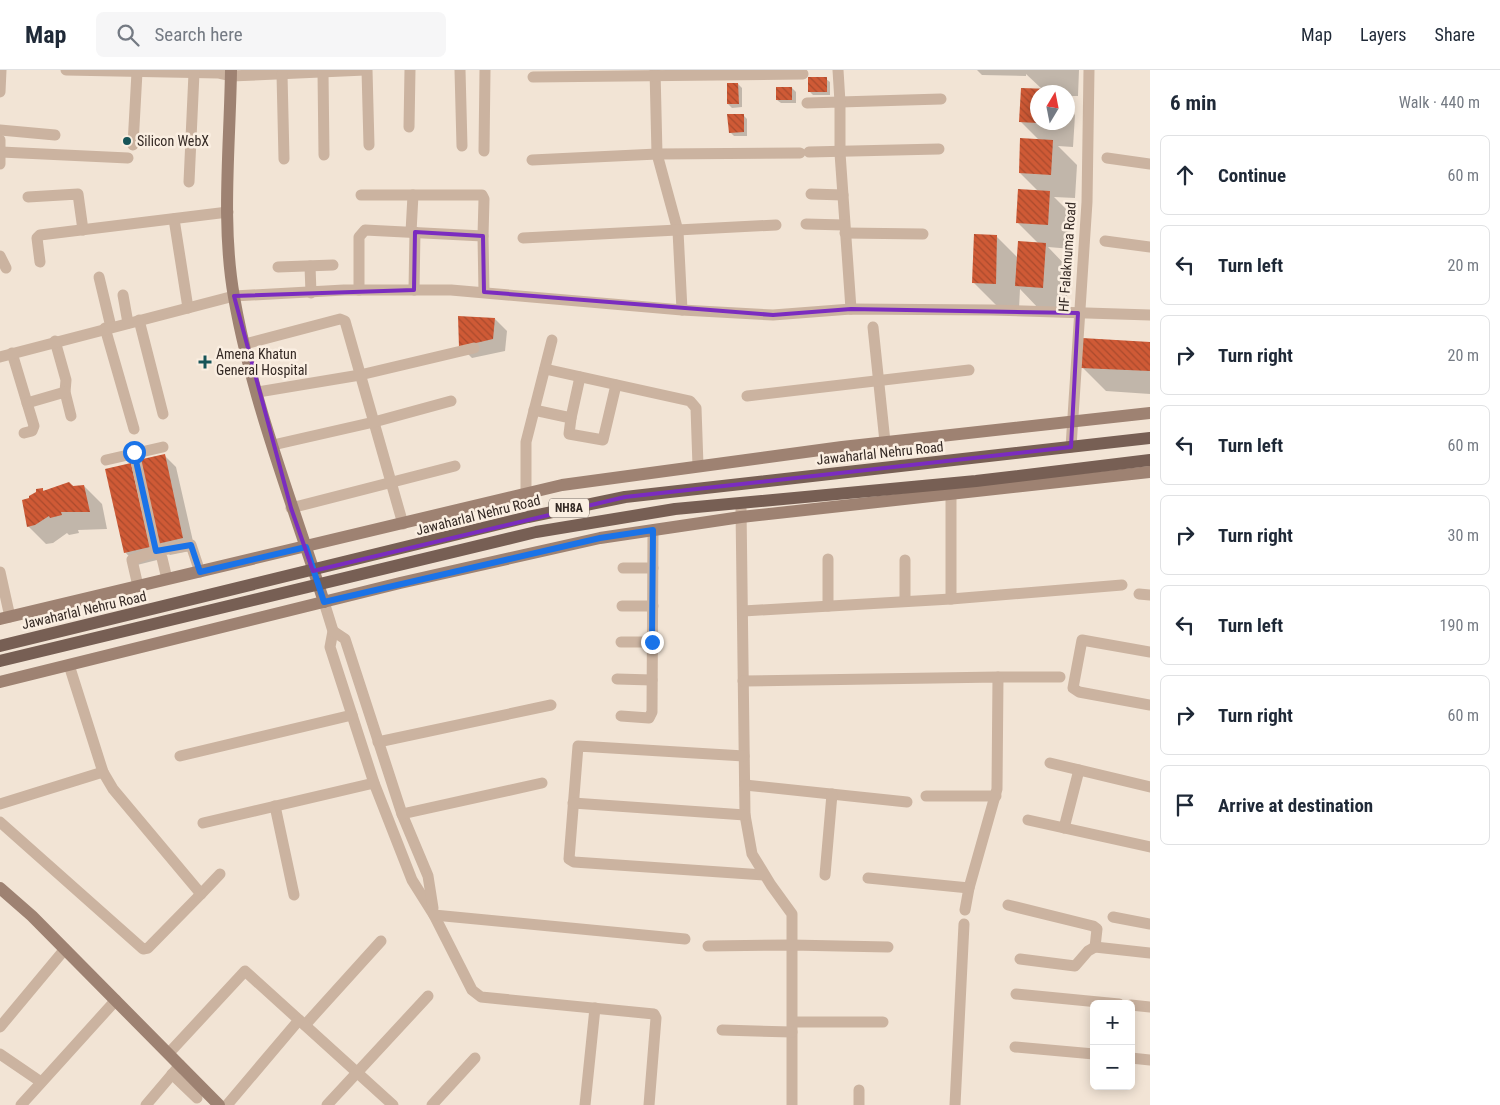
<!DOCTYPE html>
<html lang="en">
<head>
<meta charset="utf-8">
<style>
  :root { --surface:#fff; --page:#f6f6f7; --text:#1f2937; --muted:#747a83; --line:#e0e1e3 }
  body { margin:0; font-family:"Roboto Condensed",sans-serif; background:var(--page); color:var(--text) }
  .controls { position:absolute; right:15px; bottom:15px; display:grid; overflow:hidden; border-radius:8px; box-shadow:0 2px 12px #0003 }
  .controls button { width:45px; height:45px; display:grid; place-items:center; padding:0; border:0; border-bottom:1px solid var(--line); background:var(--surface); color:var(--text); font:25px sans-serif }
  .compass { position:absolute; left:1030px; top:15px; width:45px; height:45px; border-radius:50%; background:var(--surface); box-shadow:0 2px 12px #0003; rotate:10deg }
  .stop { position:absolute; width:15px; height:15px; margin:-11px; border:4px solid #1a73e8; border-radius:50%; background:#fff }
  .stop.end { background:#1a73e8; border-color:#fff; box-shadow:0 1px 5px #0008 }
  .list { margin:0; padding:0; list-style:none }
  h2 { display:flex; justify-content:space-between; align-items:center; height:65px; margin:0; padding:0 20px; font-size:21px }
  h2 small { font-size:16px; font-weight:400; color:var(--muted) }
  .list li { display:grid; grid-template-columns:32px 1fr auto; gap:15px; align-items:center; box-sizing:border-box; height:80px; margin:0 10px 10px; padding:0 10px; border:1px solid var(--line); border-radius:8px }
  .list b { display:block; font-size:19px; white-space:nowrap }
  .list em { font-size:16px; font-style:normal; color:var(--muted) }
  .icon { flex:none; width:28px; height:28px; fill:none; stroke:currentColor; stroke-width:2; stroke-linecap:round; stroke-linejoin:round }
  .map { position:relative; flex:none; width:1150px; height:1035px; overflow:hidden }
  header { display:flex; align-items:center; gap:30px; box-sizing:border-box; height:70px; padding:0 25px; background:var(--surface); border-bottom:1px solid var(--line) }
  header strong { font-size:24px }
  nav { display:flex; gap:28px; margin-inline-start:auto; font-size:18px }
  .search { width:350px; height:45px; background:var(--page); display:flex; align-items:center; gap:12px; box-sizing:border-box; padding:0 18px; border-radius:8px; color:var(--muted); font-size:19px }
  main { display:flex }
  aside { flex:1; background:var(--surface) }
  .map>svg:first-child { display:block }
  .shadow { fill:#0003 }
  .building { fill:url(#building-back-hatch) }
  .lines { fill:none; stroke-linecap:round; stroke-linejoin:round }
  .street { stroke:#cbb3a0; stroke-width:11 }
  .secondary { stroke:#9e8272; stroke-width:12 }
  .primary { stroke:#775f54; stroke-width:12 }
  .route { stroke:#1a73e8; stroke-width:6 }
  .marked { fill:none; stroke:#7b2cbf; stroke-width:4; stroke-linejoin:round }
  .poi-dot { fill:#175458; stroke:#faeee1; stroke-width:2 }
  .labels { text-anchor:middle; dominant-baseline:central; stroke-width:5; stroke-linejoin:round; paint-order:stroke }
  .shield { fill:#faeee1; stroke:#6f645d; stroke-width:1 }
  .shield-label { font-size:12px; font-weight:bold; fill:#342924 }
  .poi-label { font-size:14px; fill:#342924; stroke:#faeee1; text-anchor:start }
  .street-label { font-size:14px; fill:#342924; stroke:#faeee1 }
</style>
</head>
<body>
<header>
<strong>Map</strong>
<div class="search"><svg class="icon" aria-label="search" viewBox="0 0 24 24"><circle cx="10" cy="10" r="6"/><path d="M15 15l6 6"/></svg>Search here</div>
<nav><a>Map</a><a>Layers</a><a>Share</a></nav>
</header>
<main>
<div class="map">
<svg width="1150" height="1035" viewBox="0 0 1150 1035">
  <defs>
    <pattern id="building-back-hatch" width="6" height="6" patternUnits="userSpaceOnUse" patternTransform="scale(1.25)"><rect width="6" height="6" fill="#cf5a36"/><path d="M-1 5l2 2M0 0l6 6M5-1l2 2" fill="none" stroke="#a94a2d"/></pattern>
  </defs>
  <rect width="100%" height="100%" fill="#f2e4d5"/>
  <g class="shadow">
    <path d="M977,0h102l-1,26h-10v-4h-30v30h30v-14l7,7 -2,32 -15,-1 19,19 -2,33 -21,-1 19,19 -1,33 -24,-2 21,22 -3,43 -26,-2 -20,-21 -1,19 -21,-1 -24,-24 23,-46 21,21 21,-14 -21,-21 21,-31 -19,-19 19,-33 -18,-18 1,-33 21,1 -17,-16v2l-44,-1z"/>
    <path d="M826,9l4,3v13h-17l-3,-3z"/>
    <path d="M738,14l4,4v19l-10,1 -4,-4z"/>
    <path d="M792,18l4,4v11h-15l-4,-3z"/>
    <path d="M743,45l4,4v17h-13l-4,-4z"/>
    <path d="M495,249l12,12 -2,20 -33,7 -12,-12z"/>
    <path d="M1150,273v51l-44,-3 -24,-24z"/>
    <path d="M164,385l12,12 19,83 -25,5 -13,-13 4,17 -24,6 -12,-13z"/>
    <path d="M72,415l4,3 8,-2 18,18 5,25 -29,1 1,3 -10,2 -2,-2 -14,10 -7,1 -18,-18 3,-27 11,-10 2,2z"/>
  </g>
  <g class="building">
    <rect x="808" y="7" width="19" height="15"/>
    <path d="M727,13h11l1,21h-12z"/>
    <rect x="776" y="17" width="16" height="13"/>
    <path d="M1021,18l30,1v3h-13v31l-19,-1z"/>
    <path d="M727,44h17v18l-15,1z"/>
    <path d="M1020,68l33,2 -2,35 -32,-2z"/>
    <path d="M1018,119l32,2 -2,34 -32,-2z"/>
    <path d="M974,164l23,1 -1,49 -24,-1z"/>
    <path d="M1018,171l28,2 -3,45 -28,-2z"/>
    <path d="M458,246l37,2 -2,21 -34,8z"/>
    <path d="M1082,268l68,4v29l-69,-3z"/>
    <path d="M165,384l18,84 -26,6 -19,-84z"/>
    <path d="M131,393l19,84 -26,6 -19,-84z"/>
    <path d="M69,412l4,4 11,-1 6,27h-29l1,3 -12,3 -1,-2 -14,9 -8,2 -5,-27 7,-2v-2l7,-4v-3l7,-1v3z"/>
  </g>
  <g class="lines">
    <g class="street">
      <path d="M66,0l152,3 13,3 134,-6"/>
      <path d="M367,0l2,75"/>
      <path d="M460,0l2,76"/>
      <path d="M655,0l2,84 21,77 4,79"/>
      <path d="M838,0l2,32 101,-3"/>
      <path d="M323,2l1,83"/>
      <path d="M282,4l2,85"/>
      <path d="M533,7l270,-3"/>
      <path d="M0,22l1,-22"/>
      <path d="M807,33l33,-1v51l11,156"/>
      <path d="M409,57l1,-57"/>
      <path d="M0,60l55,5"/>
      <path d="M0,70v24"/>
      <path d="M133,75l4,-73"/>
      <path d="M484,81l1,-81"/>
      <path d="M1,82l127,6"/>
      <path d="M809,82l130,-3"/>
      <path d="M1107,88l43,6"/>
      <path d="M532,90l125,-6 143,-1"/>
      <path d="M189,112l5,-109"/>
      <path d="M811,124l32,1"/>
      <path d="M28,127l50,-3 5,36"/>
      <path d="M174,149l14,89"/>
      <path d="M806,154l38,1"/>
      <path d="M411,162l2,-37"/>
      <path d="M845,163l78,1"/>
      <path d="M483,166l1,56"/>
      <path d="M523,168l253,-13"/>
      <path d="M1105,171l45,6"/>
      <path d="M0,186l6,12"/>
      <path d="M40,192l-3,-24 3,-3 188,-23"/>
      <path d="M310,196l1,27"/>
      <path d="M278,197l55,-2"/>
      <path d="M99,207l12,50"/>
      <path d="M359,220v-53l6,-7 118,6 1,-37 -2,-4h-121"/>
      <path d="M414,220l1,-58"/>
      <path d="M123,225l5,28"/>
      <path d="M139,250l24,94"/>
      <path d="M873,257l12,115"/>
      <path d="M105,258l29,101"/>
      <path d="M55,271l11,39 -1,12 6,24"/>
      <path d="M245,274l95,-25 5,2 58,203"/>
      <path d="M12,283l22,73 -2,5 -8,2"/>
      <path d="M0,287l234,-61 110,-6h107l231,20 91,5 78,-6 140,1 159,5"/>
      <path d="M545,299l145,32 6,7 2,58"/>
      <path d="M258,322l102,-17 114,-27"/>
      <path d="M747,326l222,-26"/>
      <path d="M27,333l38,-11"/>
      <path d="M534,340l37,8 9,-41"/>
      <path d="M571,348l-2,16 34,6 13,-55"/>
      <path d="M273,375l101,-23 77,-21"/>
      <path d="M1071,377l16,-245 2,-132"/>
      <path d="M134,382l22,99 6,7 5,21"/>
      <path d="M106,390l57,-13"/>
      <path d="M526,424v-52l26,-102"/>
      <path d="M951,424v105"/>
      <path d="M291,438l164,-42"/>
      <path d="M741,438l4,307 7,39 19,31 21,29v191"/>
      <path d="M905,490v41"/>
      <path d="M623,498h30"/>
      <path d="M0,502l10,45"/>
      <path d="M138,516l-6,-26 24,-9 35,-6 9,27"/>
      <path d="M1139,524l11,1"/>
      <path d="M324,532l9,29 -3,16 44,136 38,97 22,35 38,75 9,7 173,17 2,4 -7,87"/>
      <path d="M622,536h31"/>
      <path d="M828,536v-47"/>
      <path d="M743,541l208,-12 171,-14"/>
      <path d="M333,561l12,8 57,175 26,62 5,32"/>
      <path d="M621,572h31"/>
      <path d="M1150,582l-68,-12 -9,48 6,4 71,13"/>
      <path d="M69,595l34,107"/>
      <path d="M998,607h62"/>
      <path d="M617,609l35,1"/>
      <path d="M743,611l255,-4 -1,112 -28,99 -4,22"/>
      <path d="M621,646l28,2 3,-6 1,-182"/>
      <path d="M378,672l173,-37"/>
      <path d="M180,686l172,-41"/>
      <path d="M744,686l-166,-10 -9,113 5,3 190,13"/>
      <path d="M1050,693l100,24"/>
      <path d="M745,715l162,17"/>
      <path d="M926,726h70"/>
      <path d="M573,733l172,12"/>
      <path d="M0,734l103,-32 10,17 88,105 19,-20"/>
      <path d="M275,736l19,89"/>
      <path d="M402,744l140,-31"/>
      <path d="M1028,750l122,27"/>
      <path d="M0,752l143,127 5,-1 53,-54"/>
      <path d="M203,753l171,-40"/>
      <path d="M1064,758l15,-58"/>
      <path d="M825,805l7,-81"/>
      <path d="M868,808l101,10"/>
      <path d="M1008,835l85,21 4,3 -2,18"/>
      <path d="M434,845l251,24"/>
      <path d="M1113,847l37,7"/>
      <path d="M708,876l83,-1 97,2"/>
      <path d="M1020,889l55,7 13,-15 7,-4 55,6"/>
      <path d="M1016,924l103,10"/>
      <path d="M1131,935l19,2"/>
      <path d="M793,952h90"/>
      <path d="M305,955l76,-84"/>
      <path d="M0,957l65,-78"/>
      <path d="M722,960l70,2"/>
      <path d="M1015,977l79,7"/>
      <path d="M169,983l76,-82 148,134"/>
      <path d="M0,984l41,28"/>
      <path d="M1131,988l19,2"/>
      <path d="M172,1004l25,24"/>
      <path d="M21,1035l95,-105"/>
      <path d="M146,1035l34,-40"/>
      <path d="M227,1035l72,-85"/>
      <path d="M327,1035l101,-109"/>
      <path d="M432,1035l43,-47"/>
      <path d="M585,1035l10,-97"/>
      <path d="M859,1035v-15"/>
      <path d="M955,1035l9,-181"/>
    </g>
    <g class="secondary">
      <path d="M231,0c-1,75 -10,153 3,227 18,103 58,205 90,305"/>
      <path d="M0,549l562,-134 280,-38 308,-34"/>
      <path d="M0,612l400,-99 200,-45 141,-21 409,-45"/>
      <path d="M0,818l32,28 187,189"/>
    </g>
    <g class="primary">
      <path d="M0,576l528,-129 97,-20 525,-59"/>
      <path d="M0,591l536,-129 139,-23 301,-28 174,-21"/>
    </g>
  </g>
  <g class="lines">
    <path class="route" d="M134,382l22,99 35,-6 9,27 106,-25 18,55 276,-64 53,-8 -1,112"/>
  </g>
  <path class="marked" d="M415,162l68,4 1,56 289,23 78,-6 227,4 -7,134 -446,50 -312,74 -22,-63 -57,-212 180,-6z"/>
  <g class="poi-dot">
    <circle cx="127" cy="71" r="5"/>
    <path d="M202.5 284.5h5v5h5v5h-5v5h-5v-5h-5v-5h5z"/>
  </g>
  <g class="labels">
    <rect class="shield" x="549" y="428.5" width="40" height="19" rx="4"/>
    <g class="shield-label">
      <text x="569" y="438">NH8A</text>
    </g>
    <g class="poi-label">
      <text x="137" y="71">Silicon WebX</text>
      <text x="216" y="284">Amena Khatun<tspan x="216" dy="16">General Hospital</tspan></text>
    </g>
    <g class="street-label">
      <text transform="translate(1067 187) rotate(-86)">HF Falaknuma Road</text>
      <text transform="translate(880 383) rotate(-6)">Jawaharlal Nehru Road</text>
      <text transform="translate(478 445) rotate(-14)">Jawaharlal Nehru Road</text>
      <text transform="translate(84 540) rotate(-13)">Jawaharlal Nehru Road</text>
    </g>
  </g>
</svg>
<div class="controls">
<button>+</button>
<button>−</button>
</div>
<svg class="compass" viewBox="-18 -18 36 36"><path d="M0-13l5 13h-10z" fill="#e53935"/><path d="M0 13l5-13h-10z" fill="#747a83"/></svg>
<div class="stop" style="left:134px;top:382px"></div>
<div class="stop end" style="left:652px;top:572px"></div>
</div>
<aside>
<h2>6 min<small>Walk · 440 m</small></h2>
<ul class="list">
<li><svg class="icon" aria-label="ahead" viewBox="0 0 24 24"><path d="M12 20V5M6 11l6-6 6 6"/></svg><div><b>Continue</b></div><em>60 m</em></li>
<li><svg class="icon" aria-label="left" viewBox="0 0 24 24"><path d="M17 20v-9H6M10 6l-5 5 5 5"/></svg><div><b>Turn left</b></div><em>20 m</em></li>
<li><svg class="icon" aria-label="right" viewBox="0 0 24 24"><path d="M7 20v-9h11M14 6l5 5-5 5"/></svg><div><b>Turn right</b></div><em>20 m</em></li>
<li><svg class="icon" aria-label="left" viewBox="0 0 24 24"><path d="M17 20v-9H6M10 6l-5 5 5 5"/></svg><div><b>Turn left</b></div><em>60 m</em></li>
<li><svg class="icon" aria-label="right" viewBox="0 0 24 24"><path d="M7 20v-9h11M14 6l5 5-5 5"/></svg><div><b>Turn right</b></div><em>30 m</em></li>
<li><svg class="icon" aria-label="left" viewBox="0 0 24 24"><path d="M17 20v-9H6M10 6l-5 5 5 5"/></svg><div><b>Turn left</b></div><em>190 m</em></li>
<li><svg class="icon" aria-label="right" viewBox="0 0 24 24"><path d="M7 20v-9h11M14 6l5 5-5 5"/></svg><div><b>Turn right</b></div><em>60 m</em></li>
<li><svg class="icon" aria-label="arrive" viewBox="0 0 24 24"><path d="M6 21V4h12l-3 4 3 4H6"/></svg><div><b>Arrive at destination</b></div></li>
</ul>
</aside>
</main>
</body>
</html>
